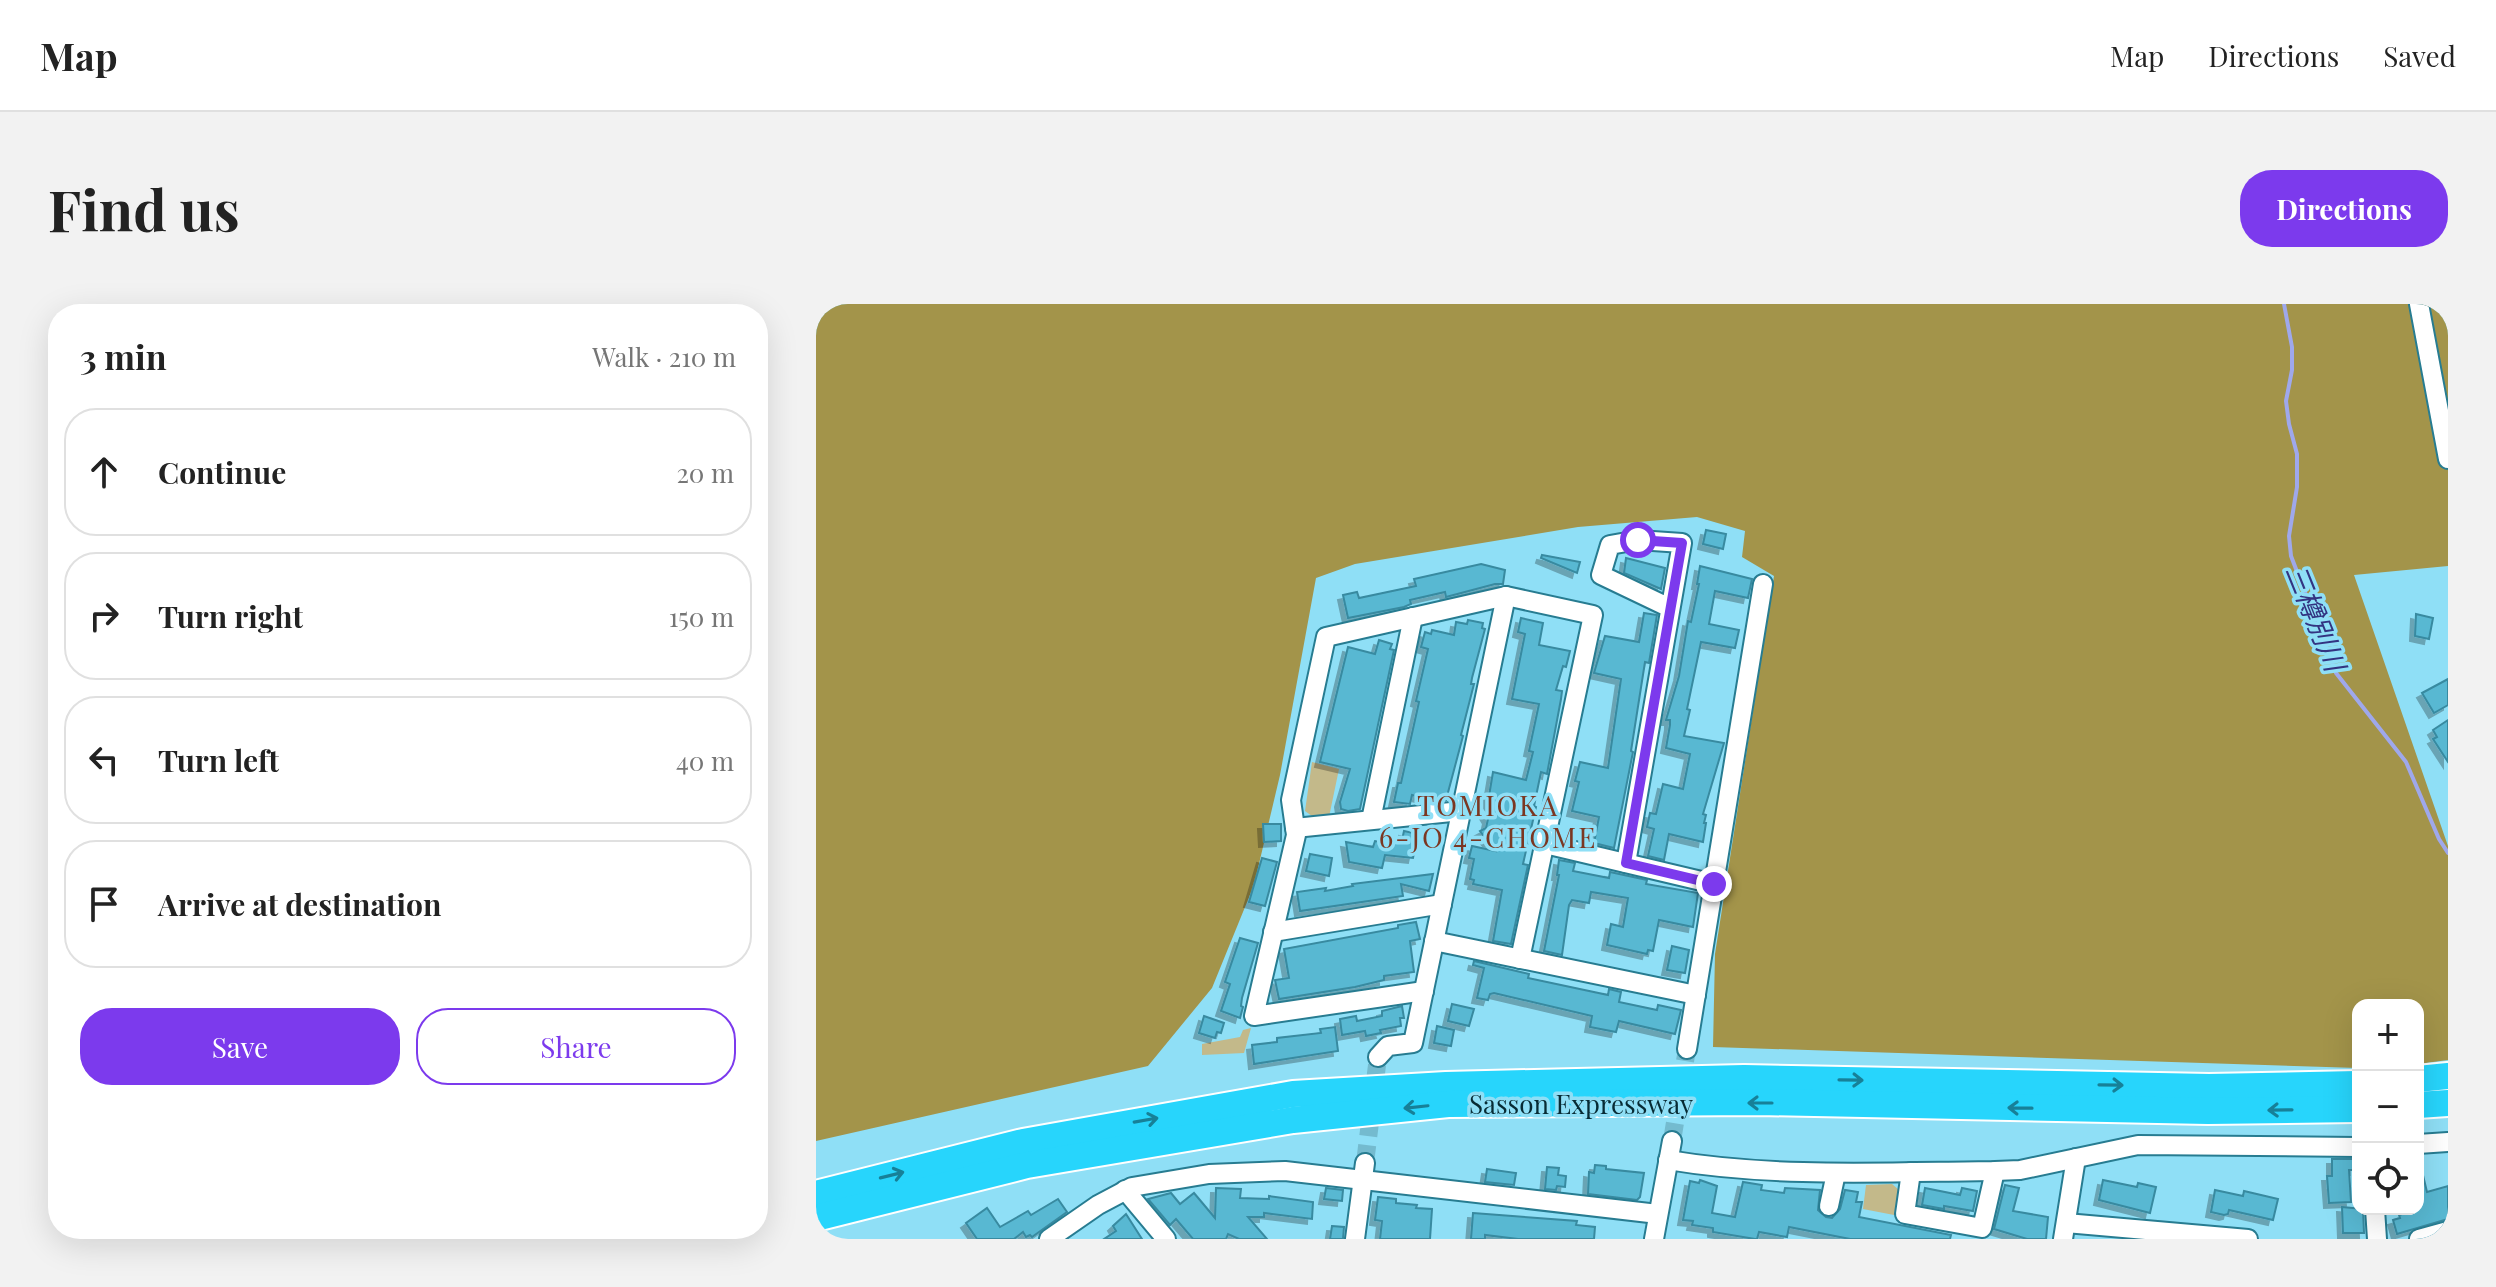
<!DOCTYPE html>
<html lang="en">
<head>
<meta charset="utf-8">
<style>
  :root { --surface:#fff; --page:#f2f2f2; --text:#222; --muted:#767676; --line:#e0e0e0; --accent:#7c3aed }
  body { margin:0; font-family:"Playfair Display","Noto Sans JP",serif; background:var(--page); color:var(--text) }
  .controls { position:absolute; right:24px; bottom:24px; display:grid; overflow:hidden; border-radius:16px; box-shadow:0 8px 32px #0002 }
  .controls button { width:72px; height:72px; display:grid; place-items:center; padding:0; border:0; border-bottom:2px solid var(--line); background:var(--surface); color:var(--text); font:40px sans-serif }
  .stop { position:absolute; width:24px; height:24px; margin:-18px; border:6px solid #7c3aed; border-radius:50%; background:#fff }
  .stop.end { background:#7c3aed; border-color:#fff; box-shadow:0 2px 8px #0008 }
  .list { margin:0; padding:0; list-style:none }
  h2 { display:flex; justify-content:space-between; align-items:center; height:104px; margin:0; padding:0 32px; font-size:34px }
  h2 small { font-size:26px; font-weight:400; color:var(--muted) }
  .list li { display:grid; grid-template-columns:52px 1fr auto; gap:24px; align-items:center; box-sizing:border-box; height:128px; margin:0 16px 16px; padding:0 16px; border:2px solid var(--line); border-radius:32px }
  .list b { display:block; font-size:30px; white-space:nowrap }
  .list em { font-size:26px; font-style:normal; color:var(--muted) }
  .actions { display:flex; gap:16px; padding:24px 32px }
  .actions a { flex:1; padding:18px 0; border:2px solid var(--accent); border-radius:32px; text-align:center; font-size:28px; color:var(--accent) }
  .actions .main { background:var(--accent); color:#fff }
  .icon { flex:none; width:44px; height:44px; fill:none; stroke:currentColor; stroke-width:2; stroke-linecap:round; stroke-linejoin:round }
  .map { position:relative; flex:none; width:1632px; height:935px; overflow:hidden; border-radius:32px }
  header { display:flex; align-items:center; gap:48px; box-sizing:border-box; height:112px; padding:0 40px; background:var(--surface); border-bottom:2px solid var(--line) }
  header strong { font-size:38px }
  nav { display:flex; gap:44px; margin-inline-start:auto; font-size:28px }
  .intro { display:flex; align-items:center; justify-content:space-between; box-sizing:border-box; height:192px; padding:0 48px }
  h1 { margin:0; font-size:56px }
  .button { padding:20px 36px; border-radius:32px; background:var(--accent); color:#fff; font-size:28px; font-weight:700 }
  main { display:flex; gap:48px; padding:0 48px }
  aside { flex:1; background:var(--surface); border-radius:32px; box-shadow:0 8px 32px #0002 }
  .map>svg:first-child { display:block }
  .green { fill:#c3b98a }
  .forest { fill:#a3944a }
  .lines { fill:none; stroke-linecap:round; stroke-linejoin:round }
  .stream { stroke:#9fa8eb; stroke-width:4 }
  .building { fill:#58b8d2; stroke:#388aa0; stroke-width:2; filter:url(#shadow) }
  .minor-tunnel { stroke:#74bbcf; stroke-width:18; stroke-dasharray:18 9; stroke-linecap:butt }
  .minor-casing { stroke:#277c91; stroke-width:22 }
  .highway-casing { stroke:#fff; stroke-width:30 }
  .minor { stroke:#fff; stroke-width:18 }
  .highway { stroke:#27d5fc; stroke-width:26 }
  .oneway { stroke:#178098 }
  .route { stroke:#7c3aed; stroke-width:10 }
  .labels { text-anchor:middle; dominant-baseline:central; stroke-width:7; stroke-linejoin:round; paint-order:stroke }
  .street-label { font-size:26px; fill:#072b34; stroke:#8fdff6 }
  .water-label { font-size:28px; font-style:italic; fill:#333481; stroke:#8fdff6 }
  .neighbourhood-label { font-size:28px; letter-spacing:2px; fill:#7b3722; stroke:#8fdff6 }
</style>
</head>
<body>
<header>
<strong>Map</strong>
<nav><a>Map</a><a>Directions</a><a>Saved</a></nav>
</header>
<div class="intro"><h1>Find us</h1><a class="button">Directions</a></div>
<main>
<aside>
<h2>3 min<small>Walk · 210 m</small></h2>
<ul class="list">
<li><svg class="icon" aria-label="ahead" viewBox="0 0 24 24"><path d="M12 20V5M6 11l6-6 6 6"/></svg><div><b>Continue</b></div><em>20 m</em></li>
<li><svg class="icon" aria-label="right" viewBox="0 0 24 24"><path d="M7 20v-9h11M14 6l5 5-5 5"/></svg><div><b>Turn right</b></div><em>150 m</em></li>
<li><svg class="icon" aria-label="left" viewBox="0 0 24 24"><path d="M17 20v-9H6M10 6l-5 5 5 5"/></svg><div><b>Turn left</b></div><em>40 m</em></li>
<li><svg class="icon" aria-label="arrive" viewBox="0 0 24 24"><path d="M6 21V4h12l-3 4 3 4H6"/></svg><div><b>Arrive at destination</b></div></li>
</ul>
<div class="actions"><a class="main">Save</a><a>Share</a></div>
</aside>
<div class="map">
<svg width="1632" height="935" viewBox="0 0 1632 935">
  <defs>
    <filter id="shadow"><feDropShadow dx="-5" dy="5" stdDeviation="0" flood-color="#0004"/></filter>
  </defs>
  <rect width="100%" height="100%" fill="#8fdff6"/>
  <g class="green">
    <path d="M496,458l27,7 -10,48 -13,2 -11,-8z"/>
    <path d="M435,724l-7,25 -42,2v-11l38,-7 3,-7z"/>
    <path d="M1076,880l7,6 -5,25 -31,-6 3,-24z"/>
  </g>
  <path class="forest" d="M0,0h1632v262l-94,9 94,271v214l-30,4v-59h-60v63l-645,-21 2,-93 59,-378 -32,-19 3,-26 -48,-14 -119,10 -223,37 -39,14 -36,197 -26,110 -42,103 -64,78 -332,75z"/>
  <g class="lines">
    <path class="stream" d="M1468,0l8,43v23l-6,31 3,23 8,30v33l-8,49 2,20 45,117 70,89 33,77 9,14"/>
  </g>
  <g class="building">
    <path d="M890,226l20,4 -3,15 -20,-5z"/>
    <path d="M726,251l38,7 -3,11 -36,-15z"/>
    <path d="M810,254l39,10 -4,21 -37,-16z"/>
    <path d="M665,260l24,6 -2,14h-8l-49,13 -1,-5 -35,8 1,4 -7,3 -56,11 -5,-23 14,-3 2,6 57,-12 -2,-7z"/>
    <path d="M884,262l52,13 -4,19 -33,-7 -6,33 30,6 -4,18 -34,-6 -14,67 3,1 -6,26 40,7 -21,71 3,1 -2,8h2l-3,19 -34,-8 -5,26 -16,-4 6,-27 -7,-2 3,-14 6,1 7,-30 20,5 7,-35 -24,-6 4,-23v-5h-4l13,-44 9,-55 3,1 8,-38h-2z"/>
    <path d="M828,309l13,2 -8,48 -4,-1 -14,89 2,1 -19,96 -20,-5 5,-26 -27,-6 7,-29 -4,-1 5,-19 28,6 13,-89 -27,-6 11,-37 34,6z"/>
    <path d="M1600,310l17,4 -4,21 -14,-3z"/>
    <path d="M705,314l22,5 -4,22 31,6 -4,16 -3,-1 -7,24 6,1 -1,8 -14,75 -6,-2 -7,34 2,1 -13,57 5,1 -17,79 -18,-3 9,-51 -29,-6 1,-4 -4,-1 4,-20 -5,-1 3,-12 23,5 -15,-20 6,-3 2,-9 -3,-5 8,-5 -5,-7 5,-30 33,8 7,-28 -4,-1 10,-47 -27,-5 13,-65 -7,-2z"/>
    <path d="M652,316l15,3 -1,5 3,1 -13,49 -1,6h3l-13,51 2,1 -17,64 -9,1 -25,-6 -2,9 -16,-2 4,-19h3l18,-81 -3,-1 12,-52 -7,-2 4,-15 6,2 1,-4 22,5 2,-13 11,2z"/>
    <path d="M563,336l13,4 -2,5 4,1 -34,159 -12,2 -7,-2 -1,-7 10,-33 -30,-7 28,-115 27,7z"/>
    <path d="M1632,375v26l-14,8 -12,-20z"/>
    <path d="M1632,416v42l-15,-23 4,-2 -4,-7z"/>
    <path d="M447,520h18v17l-17,1z"/>
    <path d="M588,527l14,3 -5,24 -28,-3 -3,13 -33,-6 -3,-20 27,5 2,-6 7,1 2,-6 18,4z"/>
    <path d="M494,550l22,4 -3,18 -23,-5z"/>
    <path d="M446,554l15,4 -12,44 -16,-4z"/>
    <path d="M743,556l16,3 -2,8 36,7 1,-6 37,8 -1,4 52,9 -5,34 -34,-7 -6,31 -5,-1 -1,4 -40,-9 4,-21 12,3 5,-29 -37,-6 -2,11 -17,-3 -3,5 -7,50 -18,-4 15,-76h-2z"/>
    <path d="M617,570l-4,17 -28,-7 2,12 -103,15 -3,-19 29,-4 -1,3 28,-5 -1,-2z"/>
    <path d="M600,618l4,17 -10,2 4,31 -30,4v4l-29,7 -76,12 -4,-19 14,-2 -5,-29 114,-21v-3z"/>
    <path d="M424,634l18,5 -16,55 -1,8 2,1 -3,11 -19,-7 9,-27 -5,-2z"/>
    <path d="M856,642l17,4 -4,23 -18,-3z"/>
    <path d="M658,657l55,13 -1,4 80,17 1,-6 12,3 -2,10 38,8 1,-5 23,5 -6,24 -56,-13 -3,11 -26,-5 2,-11 -98,-23 -4,1 -2,6 -11,-2 7,-30 -11,-3z"/>
    <path d="M636,700l22,5 -5,17 -21,-5z"/>
    <path d="M586,702l2,12h-4l1,8 -21,4 1,3 -15,3 -1,-5 -23,4 -2,-16 16,-3 1,5 25,-5v-5z"/>
    <path d="M388,712l20,7 -3,10 -4,-1 -2,6 -16,-5z"/>
    <path d="M621,722l17,4 -3,16 -17,-3z"/>
    <path d="M519,723l3,24 -84,13 -2,-19 25,-3v-4l44,-5 -1,-4z"/>
    <path d="M1516,855h23v11h-6l2,32 -22,1 -2,-27h5z"/>
    <path d="M779,861l11,1v3l38,4 -4,24 -3,3 -49,-6 1,-22 5,1z"/>
    <path d="M731,863l12,1 -1,7 8,1 -1,11 -8,-1 -1,4 -11,-1z"/>
    <path d="M671,865l29,4 -2,12 -29,-3z"/>
    <path d="M1602,867h4l5,21 21,-6v33l-51,15 -4,-14 7,-2 -1,-3 19,-6z"/>
    <path d="M884,876l17,6 -5,27 23,4 8,-35 19,3 -1,5 23,3 1,-5 35,2 -2,20 8,7 6,1 8,-9 5,-19 13,2 -2,10h6l-3,15 92,18 -1,4h-100l-61,-12 -2,10 -28,-5 -2,7h-2l-42,-7v-4l-21,-3 1,-4 -10,-1 7,-39 9,2z"/>
    <path d="M1287,876l34,7 1,-4 18,4 -6,26 -51,-13z"/>
    <path d="M1189,881l14,3 -6,23 35,6 -2,22h-19l-33,-10z"/>
    <path d="M400,884l25,1 -1,9 29,1v-3l44,6 -1,17 -48,-6v4h-16l19,22h-28l-11,-5 -2,5h-33l-17,-20 -6,6 -22,-26 23,-6 9,11 14,-11 21,25z"/>
    <path d="M510,884l17,2 -1,11 -18,-2z"/>
    <path d="M1109,884l35,7 2,-7 15,3 -4,20 -29,-5v3l-22,-4z"/>
    <path d="M1399,886l28,6 1,-5 34,8 -5,21 -44,-10 -1,4 -4,1 -13,-3z"/>
    <path d="M562,893l18,2v4l21,2 -1,3 16,1 -2,30h-50l2,-18 -7,-1z"/>
    <path d="M242,895l9,13 -35,25 -2,-2 -4,2 -3,-5 -9,7h-37l-11,-16 21,-15 13,19 28,-16 3,4z"/>
    <path d="M1526,903l21,2 1,24h-21z"/>
    <path d="M657,909l104,8 -1,4 19,2 -1,12h-76l-33,-4v4h-14z"/>
    <path d="M310,910l16,25h-38l12,-8 -3,-5z"/>
    <path d="M516,922l12,1 -1,12h-13z"/>
  </g>
  <g class="lines">
    <g class="minor-tunnel">
      <path d="M856,837l15,-92"/>
      <path d="M549,859l13,-106"/>
    </g>
    <defs>
      <g id="minor">
        <path d="M1603,0l29,155"/>
        <path d="M555,516l42,-203"/>
        <path d="M479,524l166,-17"/>
        <path d="M729,540l169,40"/>
        <path d="M810,559l56,-320 -44,-3 -28,5 -9,30 69,33"/>
        <path d="M457,628l169,-28"/>
        <path d="M618,637l262,54"/>
        <path d="M608,687l-170,25 42,-181 -5,-35 35,-163 180,-41 87,19 -73,344"/>
        <path d="M871,745l76,-465"/>
        <path d="M562,753l10,-11 25,-3 93,-447"/>
        <path d="M1602,840l30,-2"/>
        <path d="M852,856c107,18 219,12 327,11l25,-1 118,-25 220,2"/>
        <path d="M1095,868l-6,42 77,14 13,-57"/>
        <path d="M309,886l41,49"/>
        <path d="M1013,902l7,-33"/>
        <path d="M1559,905l2,30"/>
        <path d="M1250,919l182,16"/>
        <path d="M233,935l49,-34 34,-18 77,-13 76,-3 373,43"/>
        <path d="M539,935l10,-76"/>
        <path d="M838,935l18,-98"/>
        <path d="M1247,935l13,-81"/>
        <path d="M1603,935l29,-8"/>
      </g>
      <g id="highway">
        <path d="M1602,775l30,-3"/>
        <path d="M1602,801l30,-2"/>
        <path d="M0,890l207,-52 270,-48 153,-9 298,-7 465,9 149,-3"/>
        <path d="M0,914l211,-53 266,-45 155,-16 312,-2 448,9 150,-2"/>
      </g>
    </defs>
    <use href="#minor" class="minor-casing"/>
    <use href="#highway" class="highway-casing"/>
    <use href="#minor" class="minor"/>
    <use href="#highway" class="highway"/>
  </g>
  <defs><path id="oneway-shaft" d="M-6 0H5M1.5-3L5.5 0L1.5 3" fill="none" stroke-width="1.6" stroke-linecap="round" stroke-linejoin="round" transform="scale(2)"/></defs>
  <g class="oneway">
    <use href="#oneway-shaft" transform="translate(1035 776) rotate(1)"/>
    <use href="#oneway-shaft" transform="translate(1295 781) rotate(1)"/>
    <use href="#oneway-shaft" transform="translate(944 799) rotate(-180)"/>
    <use href="#oneway-shaft" transform="translate(600 803) rotate(174)"/>
    <use href="#oneway-shaft" transform="translate(1204 804) rotate(-179)"/>
    <use href="#oneway-shaft" transform="translate(1464 806) rotate(179)"/>
    <use href="#oneway-shaft" transform="translate(330 816) rotate(-10)"/>
    <use href="#oneway-shaft" transform="translate(76 871) rotate(-14)"/>
  </g>
  <g class="lines">
    <path class="route" d="M822,236l44,3 -56,320 88,21"/>
  </g>
  <g class="labels">
    <g class="street-label">
      <text x="765" y="799">Sasson Expressway</text>
    </g>
    <g class="water-label">
      <text transform="translate(1501 313) rotate(68)">三樽別川</text>
    </g>
    <g class="neighbourhood-label">
      <text x="672" y="500">TOMIOKA<tspan x="672" dy="32">6-JO 4-CHOME</tspan></text>
    </g>
  </g>
</svg>
<div class="controls">
<button>+</button>
<button>−</button>
<button><svg class="icon" aria-label="locate" viewBox="0 0 24 24"><circle cx="12" cy="12" r="6"/><path d="M12 2v4M12 18v4M2 12h4M18 12h4"/></svg></button>
</div>
<div class="stop" style="left:822px;top:236px"></div>
<div class="stop end" style="left:898px;top:580px"></div>
</div>
</main>
</body>
</html>
